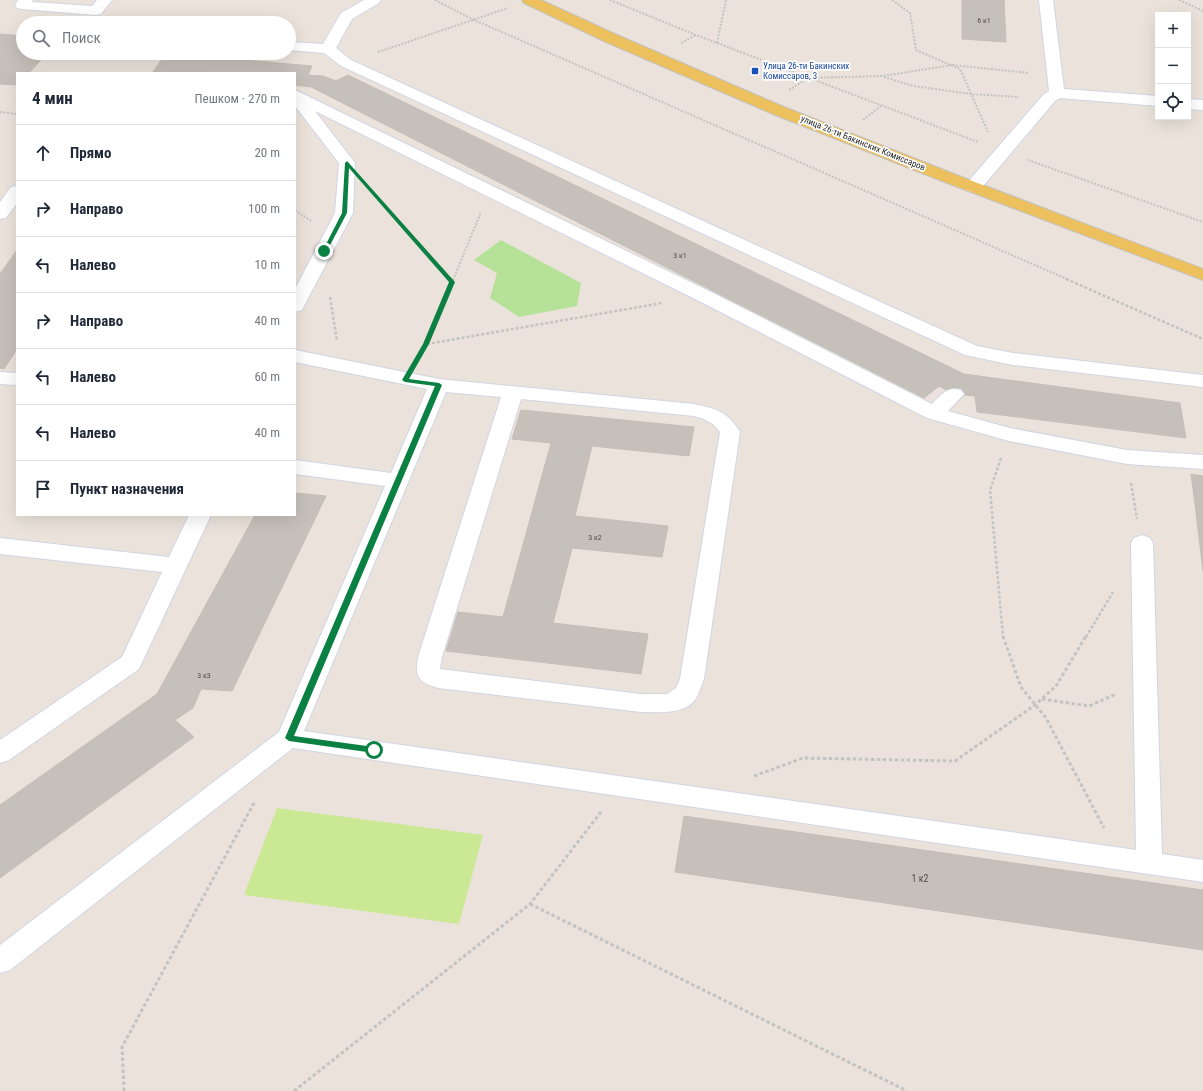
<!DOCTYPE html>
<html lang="ru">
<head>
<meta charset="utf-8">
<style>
  :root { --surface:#fff; --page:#f2f2f3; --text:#1f2937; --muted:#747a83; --line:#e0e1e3 }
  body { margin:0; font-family:"Roboto Condensed",sans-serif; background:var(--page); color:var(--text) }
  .controls { position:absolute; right:12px; top:12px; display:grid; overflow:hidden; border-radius:0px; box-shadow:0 4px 16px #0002 }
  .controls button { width:36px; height:36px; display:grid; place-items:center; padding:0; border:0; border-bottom:1px solid var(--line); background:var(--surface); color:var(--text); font:20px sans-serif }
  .stop { position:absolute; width:12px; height:12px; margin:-9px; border:3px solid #0b8043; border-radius:50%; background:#fff }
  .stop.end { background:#0b8043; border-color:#fff; box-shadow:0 1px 4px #0008 }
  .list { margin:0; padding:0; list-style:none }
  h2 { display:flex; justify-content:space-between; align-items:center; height:52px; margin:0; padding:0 16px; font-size:17px }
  h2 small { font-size:13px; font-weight:400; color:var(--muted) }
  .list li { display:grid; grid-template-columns:26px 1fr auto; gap:12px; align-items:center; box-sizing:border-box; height:56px; padding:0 16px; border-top:1px solid var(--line) }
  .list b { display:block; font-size:15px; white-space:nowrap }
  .list em { font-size:13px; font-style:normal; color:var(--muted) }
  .icon { flex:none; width:22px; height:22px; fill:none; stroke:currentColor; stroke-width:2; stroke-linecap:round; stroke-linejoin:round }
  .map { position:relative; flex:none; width:1203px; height:1091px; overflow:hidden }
  .search { position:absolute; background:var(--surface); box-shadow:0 4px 16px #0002; left:16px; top:16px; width:280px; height:44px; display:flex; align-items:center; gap:10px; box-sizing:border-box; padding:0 14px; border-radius:22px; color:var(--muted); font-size:15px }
  .panel { position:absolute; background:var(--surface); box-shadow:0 4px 16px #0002; left:16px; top:72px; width:280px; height:444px; border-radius:0px }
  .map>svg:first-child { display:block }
  .green { fill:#b6e198 }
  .pitch { fill:#cbe894 }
  .building { fill:#c6c0ba; stroke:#c6beb5 }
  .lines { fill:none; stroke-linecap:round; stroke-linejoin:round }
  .minor-casing { stroke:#d0d5e2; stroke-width:2 }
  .major-casing { stroke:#c3c3c3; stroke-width:2 }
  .path-far2 { stroke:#c3c3c3; stroke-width:2; stroke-dasharray:2 1.5; stroke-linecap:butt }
  .path-far1 { stroke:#c3c3c3; stroke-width:2.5; stroke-dasharray:3 2; stroke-linecap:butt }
  .path { stroke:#c3c3c3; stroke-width:3; stroke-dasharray:3.5 2.5; stroke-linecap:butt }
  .minor { fill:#fff; fill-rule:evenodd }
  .major { fill:#edc05e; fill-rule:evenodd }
  .route { fill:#0b8043 }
  .transit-dot { fill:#1a4fb4; stroke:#fff; stroke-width:1.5 }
  .labels { text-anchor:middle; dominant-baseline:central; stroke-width:3.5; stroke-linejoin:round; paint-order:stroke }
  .number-label { font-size:8px; fill:#504f4d }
  .far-transit-label { font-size:9px; fill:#164399; stroke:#fff; text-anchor:start }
  .far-street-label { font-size:9px; fill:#292929; stroke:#fff }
  .near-number-label { font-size:10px; fill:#504f4d }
</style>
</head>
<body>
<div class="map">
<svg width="1203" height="1091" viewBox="0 0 1203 1091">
  <rect width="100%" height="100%" fill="#ebe3db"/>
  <path class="green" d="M501,240l80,43 -4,23 -58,11 -29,-19 7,-25 -23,-13z"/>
  <path class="pitch" d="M277,808l206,27 -24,89 -215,-29z"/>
  <g class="building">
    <path d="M962,0h42l2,42 -44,-3z"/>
    <path d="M0,34l23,2v17h24l-18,20h-12v12l-17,-1z"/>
    <path d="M81,53h23l-4,4 -22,-1z"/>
    <path d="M166,53l146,13 -4,9 15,1 13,5 12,-6 616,299 216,29 6,35 -209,-26 -2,-16 -21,-2 -15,-8 -15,12 -613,-311 -16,-2v-12l-142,-1z"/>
    <path d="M17,250v99l-13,20 -4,-1v-94z"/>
    <path d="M521,410l173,17 -5,29 -97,-10 -17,70 93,10 -6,31 -90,-9 -19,75 95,11 -7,40 -195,-23 12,-39 45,5 48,-174 -39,-4z"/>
    <path d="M1191,474l12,2v95l-8,-67z"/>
    <path d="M295,493l31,3 -94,195 -31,-2 -8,19 -18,12 19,17 -194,141v-73l157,-111 98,-179h40z"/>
    <path d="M684,816l519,74v60l-528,-78z"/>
  </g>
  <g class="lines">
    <defs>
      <g id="minor">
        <path d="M18,0h15l-1,2 60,4 5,-6h15l-11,14 -5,1 -74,-6 -5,-1 -2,-3z"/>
        <path d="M364,0h17l-2,3 -27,16 -16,29 15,12 626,286 36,7 190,22v12l-190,-22 -48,-10 -624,-289 -17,-13 -35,-3v-8l34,2 18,-31z"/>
        <path d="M1039,0h14l11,89 94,7v10l-98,-8 -5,3 -76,90 -6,1 -6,-1 -2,-4 2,-4 76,-88 6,-4z"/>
        <path d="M295,90l416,202 221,112c9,-9 15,-18 29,-14l3,4 -16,17 62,17 117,22 76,5v14l-76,-5 -118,-23 -82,-23 -230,-118 -382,-189 40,52 -2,50 -49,93 -2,4 -7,2v-23l40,-76 4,-50 -44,-57z"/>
        <path d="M1188,99l15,1v10l-15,-1z"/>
        <path d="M17,186v17l-11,15 -6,1v-17l11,-15z"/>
        <path d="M295,350l144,29 255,25c23,5 33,7 46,28l-36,247c-3,7 -5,15 -9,21 -12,15 -37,12 -54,12l-203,-24c-20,-6 -23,-11 -20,-31l83,-260 -55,-5 -142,339 832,119 -5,-307 3,-5 8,-3 8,3 3,5 9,311 41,6v22l-910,-134 -283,222 -10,3v-28l279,-213 106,-246 -90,-12v-14l96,13 36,-84 -132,-27zM521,399l173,17c11,3 19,6 26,16l-40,247 -4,9 -9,6h-26l-201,-25 2,-12z"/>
        <path d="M0,372l17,1v12l-17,-1z"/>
        <path d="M189,515h22l-72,154 -130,91 -9,3v-23l122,-83 40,-85 -162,-18v-16l169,19z"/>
      </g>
      <path id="major" d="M522,0h19l76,35 167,72 170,67 249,95v11l-261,-99 -169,-67 -167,-72 -82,-39z"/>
    </defs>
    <use href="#minor" class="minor-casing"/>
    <use href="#major" class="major-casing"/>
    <g class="path-far2">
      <path d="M435,0l37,19 597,261"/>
      <path d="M610,0l86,35 282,107"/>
      <path d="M892,0l18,13 6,37 44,19 28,63"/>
      <path d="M1179,0l24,11"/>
      <path d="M681,43l15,-8"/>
      <path d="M717,43l9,-43"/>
      <path d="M378,52l130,-44"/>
      <path d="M884,77l29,9 58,8 48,3"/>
      <path d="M789,90l19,-12 75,-2 69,-11 77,8"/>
      <path d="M0,112l17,2"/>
      <path d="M863,120l18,-14"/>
      <path d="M1028,160l175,62"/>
      <path d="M372,191l78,89"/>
      <path d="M295,210l16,11"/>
      <path d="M453,280l28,-68"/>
    </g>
    <g class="path-far1">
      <path d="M1066,279l137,60"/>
      <path d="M452,282l1,-3"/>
      <path d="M330,297l7,44"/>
      <path d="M427,344l235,-41"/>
      <path d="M419,357l33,-75 -3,-3"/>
      <path d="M1001,458l-11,32 13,147"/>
      <path d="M1131,483l6,36"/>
      <path d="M1086,637l27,-45"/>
    </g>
    <g class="path">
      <path d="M1003,636l18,51 25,31 58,110"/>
      <path d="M1042,699l47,7 27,-12"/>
      <path d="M754,776l49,-18 152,3 80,-56 21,-19 30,-50"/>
      <path d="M530,904l377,187"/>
      <path d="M124,1091l-2,-44 132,-244"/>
      <path d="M294,1091l236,-187 71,-92"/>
    </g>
    <use href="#minor" class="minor"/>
    <use href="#major" class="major"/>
  </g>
  <path class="route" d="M347,161l108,121 -26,62 -20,35 30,4 3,2 -148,351 80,11 4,3 -4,3 -85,-12 -4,-3 150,-352 -30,-4 -3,-2 21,-36 26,-62 -100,-114 -2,45 -20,38 -5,1 20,-39 3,-50z"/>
  <rect class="transit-dot" x="751" y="67" width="8" height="8" rx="2"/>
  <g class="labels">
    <g class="number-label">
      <text x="984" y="20">6 к1</text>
      <text x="680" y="255">3 к1</text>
      <text x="595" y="537">3 к2</text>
      <text x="204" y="675">3 к3</text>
    </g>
    <g class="far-transit-label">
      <text x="763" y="66">Улица 26-ти Бакинских<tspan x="763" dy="10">Комиссаров, 3</tspan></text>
    </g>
    <g class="far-street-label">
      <text transform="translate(863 143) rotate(22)">улица 26-ти Бакинских Комиссаров</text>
    </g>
    <g class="near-number-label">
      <text x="920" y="878">1 к2</text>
    </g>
  </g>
</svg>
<div class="controls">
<button>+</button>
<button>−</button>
<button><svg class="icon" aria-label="locate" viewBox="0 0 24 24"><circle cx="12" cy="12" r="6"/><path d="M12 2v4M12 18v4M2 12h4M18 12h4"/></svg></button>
</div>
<div class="stop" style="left:374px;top:750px"></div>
<div class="stop end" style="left:324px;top:251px"></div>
<div class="search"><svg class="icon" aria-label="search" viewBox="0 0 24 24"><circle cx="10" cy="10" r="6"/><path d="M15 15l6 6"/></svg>Поиск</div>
<section class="panel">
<h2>4 мин<small>Пешком · 270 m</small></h2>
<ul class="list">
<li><svg class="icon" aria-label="ahead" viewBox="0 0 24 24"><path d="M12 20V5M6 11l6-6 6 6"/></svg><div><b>Прямо</b></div><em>20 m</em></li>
<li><svg class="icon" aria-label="right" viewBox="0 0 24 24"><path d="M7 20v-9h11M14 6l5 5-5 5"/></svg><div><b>Направо</b></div><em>100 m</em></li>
<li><svg class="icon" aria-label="left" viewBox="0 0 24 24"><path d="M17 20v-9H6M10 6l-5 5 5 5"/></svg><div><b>Налево</b></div><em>10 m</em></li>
<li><svg class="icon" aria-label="right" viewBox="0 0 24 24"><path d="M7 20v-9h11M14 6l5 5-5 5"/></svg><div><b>Направо</b></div><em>40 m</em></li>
<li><svg class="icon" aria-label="left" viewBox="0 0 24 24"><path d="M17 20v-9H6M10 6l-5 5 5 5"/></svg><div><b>Налево</b></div><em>60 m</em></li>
<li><svg class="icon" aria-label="left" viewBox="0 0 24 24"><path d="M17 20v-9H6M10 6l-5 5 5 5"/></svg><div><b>Налево</b></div><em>40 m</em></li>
<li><svg class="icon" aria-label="arrive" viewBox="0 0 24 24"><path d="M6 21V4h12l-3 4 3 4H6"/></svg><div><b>Пункт назначения</b></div></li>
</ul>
</section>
</div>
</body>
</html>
